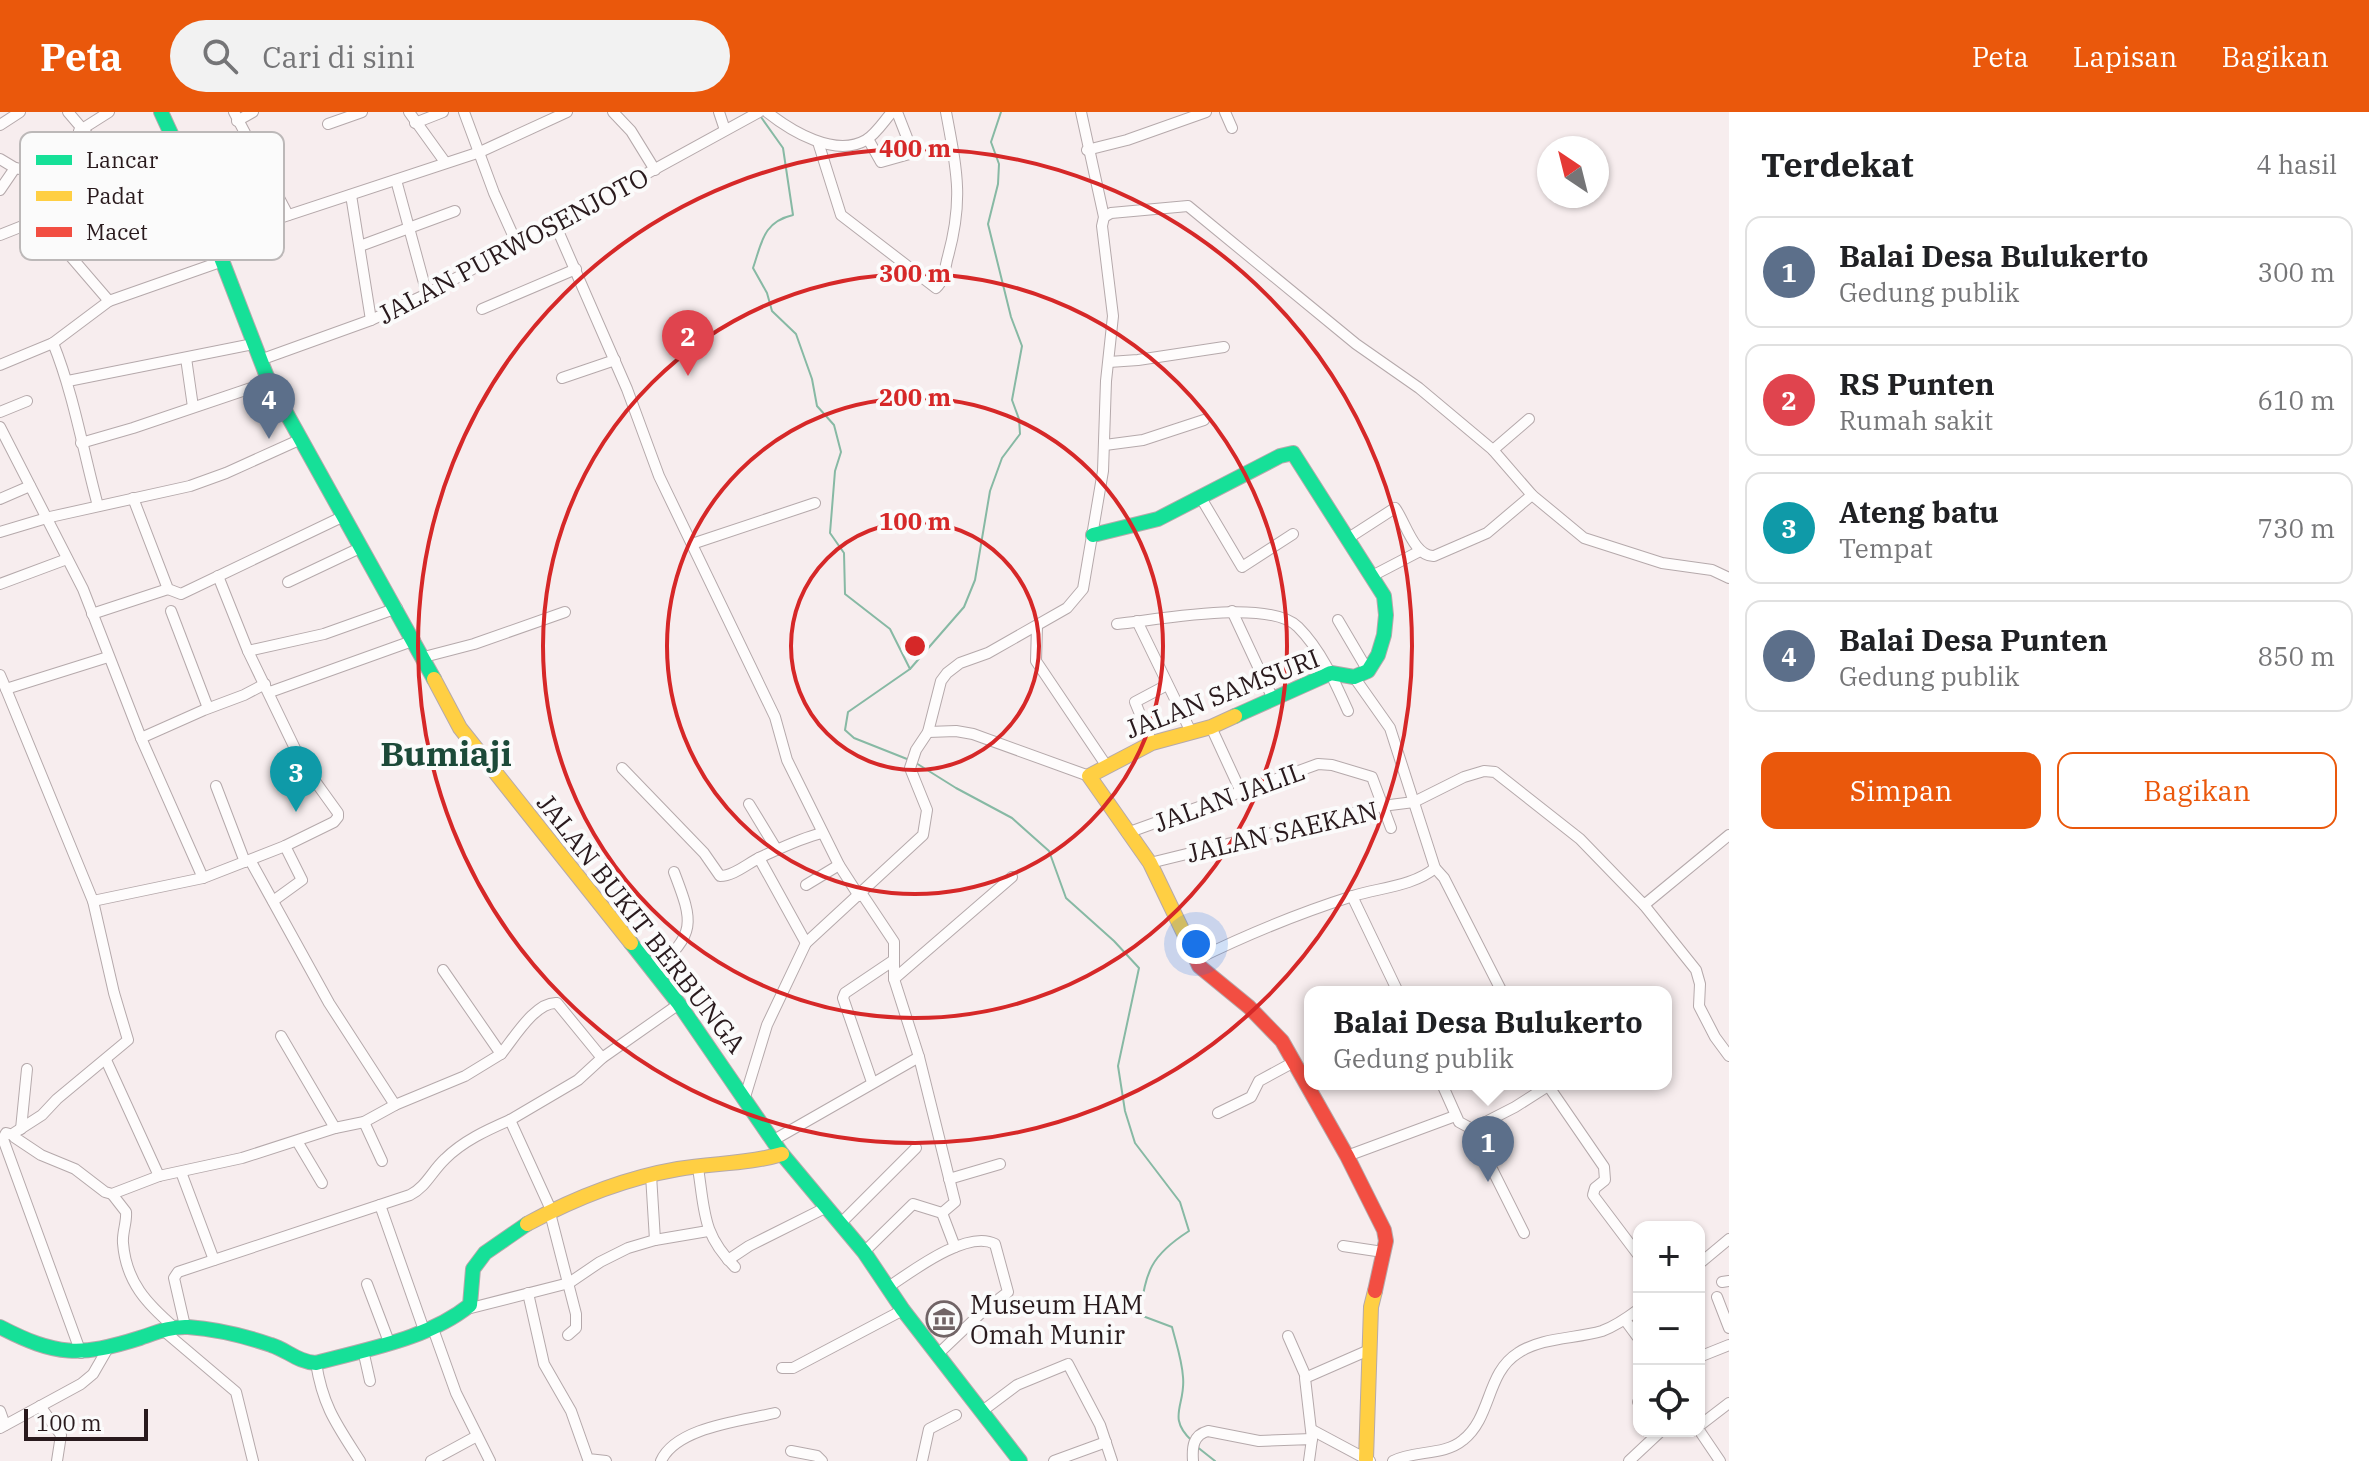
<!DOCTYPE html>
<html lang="id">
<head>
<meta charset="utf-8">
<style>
  :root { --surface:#fff; --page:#f2f2f2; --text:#202124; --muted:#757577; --line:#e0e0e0; --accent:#ea580c }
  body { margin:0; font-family:"IBM Plex Serif",serif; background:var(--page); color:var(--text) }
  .controls { position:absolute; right:24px; bottom:24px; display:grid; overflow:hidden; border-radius:16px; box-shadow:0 2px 6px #0004 }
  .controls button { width:72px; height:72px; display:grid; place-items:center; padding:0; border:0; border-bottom:2px solid var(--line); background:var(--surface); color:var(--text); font:40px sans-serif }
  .compass { position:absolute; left:1537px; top:24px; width:72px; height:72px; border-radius:50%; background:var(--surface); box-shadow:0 2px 6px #0004; rotate:325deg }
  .scale { position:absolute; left:24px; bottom:20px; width:124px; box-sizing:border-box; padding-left:8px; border:4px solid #291a1d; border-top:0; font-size:22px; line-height:28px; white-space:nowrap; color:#291a1d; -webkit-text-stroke:6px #fbfbfb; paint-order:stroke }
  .you { position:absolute; left:1196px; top:832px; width:28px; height:28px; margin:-20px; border:6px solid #fff; border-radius:50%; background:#1a73e8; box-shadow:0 0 0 12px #1a73e833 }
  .badge { display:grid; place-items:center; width:52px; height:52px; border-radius:50%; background:var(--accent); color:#fff; font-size:26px; font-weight:700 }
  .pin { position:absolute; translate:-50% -66px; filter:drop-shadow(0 2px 4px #0008) }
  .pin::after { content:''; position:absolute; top:42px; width:28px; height:24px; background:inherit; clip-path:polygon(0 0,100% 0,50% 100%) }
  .popup { position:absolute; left:1304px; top:874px; width:368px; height:104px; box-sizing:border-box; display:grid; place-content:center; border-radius:16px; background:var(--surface); filter:drop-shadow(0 2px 6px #0005); font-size:26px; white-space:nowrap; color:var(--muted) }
  .popup b { font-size:30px; color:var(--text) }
  .popup::after { content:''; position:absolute; left:50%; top:100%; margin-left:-16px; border:16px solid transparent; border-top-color:var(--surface) }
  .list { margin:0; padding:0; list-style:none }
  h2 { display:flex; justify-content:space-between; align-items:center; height:104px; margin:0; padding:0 32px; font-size:34px }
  h2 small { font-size:26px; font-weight:400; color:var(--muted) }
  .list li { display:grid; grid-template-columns:52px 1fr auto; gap:24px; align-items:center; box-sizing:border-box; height:112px; margin:0 16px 16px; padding:0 16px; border:2px solid var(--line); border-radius:16px }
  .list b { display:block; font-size:30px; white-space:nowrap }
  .list p { margin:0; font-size:26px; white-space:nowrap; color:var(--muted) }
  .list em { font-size:26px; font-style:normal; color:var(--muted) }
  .actions { display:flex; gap:16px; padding:24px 32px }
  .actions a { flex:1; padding:18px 0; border:2px solid var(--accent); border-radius:16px; text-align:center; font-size:28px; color:var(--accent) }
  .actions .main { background:var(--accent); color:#fff }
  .icon { flex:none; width:44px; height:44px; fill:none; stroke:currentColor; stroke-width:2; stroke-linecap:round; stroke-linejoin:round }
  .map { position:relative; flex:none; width:1729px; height:1349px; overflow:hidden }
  header { display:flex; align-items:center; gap:48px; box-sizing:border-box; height:112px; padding:0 40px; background:var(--accent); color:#fff }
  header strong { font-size:38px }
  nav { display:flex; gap:44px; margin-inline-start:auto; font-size:28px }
  .search { width:560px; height:72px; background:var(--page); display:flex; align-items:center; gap:20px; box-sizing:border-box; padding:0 28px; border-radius:44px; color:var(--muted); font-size:30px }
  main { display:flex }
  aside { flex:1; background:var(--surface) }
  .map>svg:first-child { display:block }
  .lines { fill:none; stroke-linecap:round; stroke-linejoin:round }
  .stream { stroke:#87b9a4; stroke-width:2 }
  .street-casing { stroke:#b5a9ab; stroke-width:12 }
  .fast-casing { stroke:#b5a9ab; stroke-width:16 }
  .slow-casing { stroke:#b5a9ab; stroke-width:16 }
  .jam-casing { stroke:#b5a9ab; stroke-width:16 }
  .street { stroke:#fefcfc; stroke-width:10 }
  .fast { stroke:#16e098; stroke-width:14 }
  .slow { stroke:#ffcf43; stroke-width:14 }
  .jam { stroke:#f24e42; stroke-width:14 }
  .ring { fill:none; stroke:#d62828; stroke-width:4 }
  .labels { text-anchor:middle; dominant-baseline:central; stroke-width:8; stroke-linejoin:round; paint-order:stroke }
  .street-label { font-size:26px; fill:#291a1d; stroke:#fbfbfb }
  .poi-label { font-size:26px; fill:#291a1d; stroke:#fbfbfb; text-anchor:start }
  .district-label { font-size:34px; font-weight:bold; fill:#1c4a39; stroke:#fbfbfb }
  .key { fill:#fbfbfb; stroke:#bcb8b8; stroke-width:2 }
  .key-label { font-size:22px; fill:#291a1d }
  .centre { fill:#d62828; stroke:#fbfbfb; stroke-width:4 }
  .ring-label { font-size:24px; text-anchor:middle; font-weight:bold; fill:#d62828; stroke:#fbfbfb; stroke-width:8; stroke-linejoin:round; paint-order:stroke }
</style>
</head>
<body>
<header>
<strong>Peta</strong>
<div class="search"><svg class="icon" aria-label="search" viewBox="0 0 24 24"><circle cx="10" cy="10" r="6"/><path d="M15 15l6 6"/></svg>Cari di sini</div>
<nav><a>Peta</a><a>Lapisan</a><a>Bagikan</a></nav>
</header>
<main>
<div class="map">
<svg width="1729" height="1349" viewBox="0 0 1729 1349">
  <rect width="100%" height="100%" fill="#f7edee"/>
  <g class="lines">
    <g class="stream">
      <path d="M761,5l22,31 10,67c-30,7 -31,27 -40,53l14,25 5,18 24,23 16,45 5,27 17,19 7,27 -6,19 -5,62 14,20 1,41 45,35 20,40"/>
      <path d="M907,647l-53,-21 -9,-8 3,-18 62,-43 54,-62 11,-27 15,-89 12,-33 18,-24 -1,-15 -7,-19 10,-54 -11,-29 -23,-93 10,-40 1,-20 -8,-22 10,-30"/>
      <path d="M916,651l40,25 56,30 37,33 17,47 48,43 25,27 -21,98 7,45 10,32 45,59 9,29c-39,25 -43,40 -49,84l32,12c4,16 10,33 11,50 3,28 -17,40 9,64"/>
      <path d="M1196,1334l19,15"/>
    </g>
    <defs>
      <g id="street">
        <path d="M68,0l47,55"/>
        <path d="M234,0l54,103"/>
        <path d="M409,0l36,50"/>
        <path d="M464,0l30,81 23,51"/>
        <path d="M613,0l18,19 24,39"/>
        <path d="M719,0l6,18"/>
        <path d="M767,0c24,19 68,46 99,28 10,-6 18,-19 26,-28"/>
        <path d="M1225,0l7,16"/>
        <path d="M237,9l16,-9"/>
        <path d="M415,11l28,-11"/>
        <path d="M328,12l34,-12"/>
        <path d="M0,13l20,-13"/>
        <path d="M79,19l30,-19"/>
        <path d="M868,27l13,23 32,-9 -16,-41"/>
        <path d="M818,30l23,73 95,73c7,-6 9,-18 11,-28 17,-60 10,-89 -1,-148"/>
        <path d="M1087,38l40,-10 79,-28"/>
        <path d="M0,47l15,9 -15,22"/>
        <path d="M15,56l32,6 32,-5"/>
        <path d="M396,68l31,114"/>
        <path d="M351,83l20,125"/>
        <path d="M1104,105l7,-4 77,-7 168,138 63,44 74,62 39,45 52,43 78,25 50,7 17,8"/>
        <path d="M45,106l21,33 43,50 111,-39"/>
        <path d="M555,112l72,165 32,87 116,241 12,43 52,105 20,31"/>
        <path d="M0,123l184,-73"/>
        <path d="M213,128l267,-88 87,-40"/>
        <path d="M360,134l95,-35"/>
        <path d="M482,197l94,-40"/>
        <path d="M53,231c21,52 30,108 45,163"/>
        <path d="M186,246l7,49"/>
        <path d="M260,248l111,-40 56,-26 332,-182"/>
        <path d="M1109,250l29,-2 86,-13"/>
        <path d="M0,253l53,-22 56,-42"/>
        <path d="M562,266l53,-18"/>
        <path d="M68,269l185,-37"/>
        <path d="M0,300l27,-11"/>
        <path d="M0,315l83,162 58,149 63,-28 40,-15 21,-11"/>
        <path d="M81,331l52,-15 136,-46"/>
        <path d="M1105,333l38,-5 61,-20"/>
        <path d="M1493,338l36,-31"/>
        <path d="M133,386l35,91 13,5 163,-78"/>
        <path d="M1201,386l41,69 51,-33"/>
        <path d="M0,387l30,-13"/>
        <path d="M0,420l50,-15 140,-31 36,-13 73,-33"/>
        <path d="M1347,427l48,-31c10,13 19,49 39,48l53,-23 45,-38"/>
        <path d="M692,432l123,-41"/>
        <path d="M1372,464l48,-25"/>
        <path d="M288,470l74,-35"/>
        <path d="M0,472l67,-25"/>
        <path d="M171,499l37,97"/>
        <path d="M1232,499l41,88"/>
        <path d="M92,502l76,-25"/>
        <path d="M1338,508l30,51"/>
        <path d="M1137,509l54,111"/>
        <path d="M1117,512c40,-4 152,-26 181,3 23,23 37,55 50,84"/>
        <path d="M1037,514l-1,35 70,104"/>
        <path d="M248,539l76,-17 73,-26"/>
        <path d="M108,545l-102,32 87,212 21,92 14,47 -71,59 -15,16 -28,18v4l27,18 34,14 30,23 7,2 47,-18 83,-18 93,-30 29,-6 31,-17 70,-29 36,-22 -58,-84"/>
        <path d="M424,545l50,-13 91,-32"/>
        <path d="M0,563l6,14"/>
        <path d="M1354,565l36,51 45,140 9,10 58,114"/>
        <path d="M270,580l145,-52"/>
        <path d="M1211,615l30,65"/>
        <path d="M928,620l28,-1 17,3 116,42"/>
        <path d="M141,626l62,140"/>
        <path d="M1152,631l-17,-41 32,-17"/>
        <path d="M622,656l82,85 16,23c14,0 28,-13 41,-19 20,-9 40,-19 61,-24"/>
        <path d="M216,674l29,76"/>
        <path d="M749,692l28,46"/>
        <path d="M1127,721l191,-69 14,1 40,12 19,51"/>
        <path d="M759,746l47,85"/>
        <path d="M250,748l79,143 66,102"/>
        <path d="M1150,751l232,-57 32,-4 50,-25 20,-6 11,1 85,67 64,66 85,-70"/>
        <path d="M806,773l33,-20"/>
        <path d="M862,782l32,48v37l25,78 36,145 -13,11 13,34"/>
        <path d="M1352,784l46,96"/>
        <path d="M93,789l110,-23 82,-32 49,-24 4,-5v-4l-36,-50 -54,-112 -30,-75"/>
        <path d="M273,789l29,-21 -17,-34"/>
        <path d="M1644,793l52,65 4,14 -1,22 16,31 14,19"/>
        <path d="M1195,848c51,-25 104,-47 158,-64 25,-8 61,-10 82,-28"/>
        <path d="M654,859c42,-38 40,-47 20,-99"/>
        <path d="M894,867l118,-102"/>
        <path d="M281,924l54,92"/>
        <path d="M501,942c13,-16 35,-53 56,-51l45,55"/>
        <path d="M106,948l53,116"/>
        <path d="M872,970l-29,-84 2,-5 49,-33"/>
        <path d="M1442,972l17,38 13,7 43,-22 33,-21"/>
        <path d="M1547,972l57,83 1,13 -10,8 -2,7 46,61"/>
        <path d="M745,985l22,-72 39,-82 117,-108 4,-25 -17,-42 6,-18 12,-18 13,-51 6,-8 13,-10 28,-10 79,-45 16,-19 20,-118 3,-90 7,-65 -11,-90 2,-9 -23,-105"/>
        <path d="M1218,1001l33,-16 8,-16 35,-19"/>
        <path d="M364,1010l18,39"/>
        <path d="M21,1017l6,-60"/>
        <path d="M1472,1017l52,104"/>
        <path d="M13,1023l-7,-2 -3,6 78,214"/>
        <path d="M297,1029l25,42"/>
        <path d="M772,1029l147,-84"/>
        <path d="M1347,1044l108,-40"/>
        <path d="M698,1056c7,44 4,66 37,99"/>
        <path d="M181,1060l33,88"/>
        <path d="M651,1063l4,65"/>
        <path d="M949,1067l51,-15"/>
        <path d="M112,1082l14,18c1,10 -4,21 -3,31 3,39 24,61 52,85"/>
        <path d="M380,1093l44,125"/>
        <path d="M552,1100l-42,-92 68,-40 24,-22 77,-54"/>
        <path d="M550,1101l26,101v14l-8,7"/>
        <path d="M841,1111l75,-75"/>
        <path d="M1343,1134l40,6"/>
        <path d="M864,1140l49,-48 29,9"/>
        <path d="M728,1148l21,-14 78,-39"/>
        <path d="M1699,1152l30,-25"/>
        <path d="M1722,1170l7,-1"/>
        <path d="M367,1172l22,58"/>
        <path d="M887,1176c24,-16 80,-59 108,-44l13,48 -27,21 -44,42"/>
        <path d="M528,1181l16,71 27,47 17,48 18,2"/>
        <path d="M1717,1185l12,31"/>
        <path d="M467,1197l102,-26 31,-21 28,-14 27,-8 53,-9"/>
        <path d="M1625,1208l14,19"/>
        <path d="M185,1214l-11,-48 4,-6 232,-77c16,-8 22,-24 35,-36 18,-18 42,-29 65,-39"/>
        <path d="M432,1214l24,67 34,68"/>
        <path d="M164,1219l72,61 17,69"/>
        <path d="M1288,1224l18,41"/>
        <path d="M363,1238l7,31"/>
        <path d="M1699,1245l30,-12"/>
        <path d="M316,1251c7,44 21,62 44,98"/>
        <path d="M782,1256h11l110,-58"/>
        <path d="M1638,1290h1"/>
        <path d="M40,1294l21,29 -4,26"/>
        <path d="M0,1299l5,14"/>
        <path d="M981,1300l36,-27 51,-21 32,61 12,36"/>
        <path d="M1699,1314l30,-23"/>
        <path d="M0,1316l81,-44 12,-10 15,-26"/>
        <path d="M1312,1318l58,31"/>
        <path d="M1699,1318l21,31"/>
        <path d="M1312,1327l-7,-61 64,-28"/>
        <path d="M791,1339l26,5 5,5"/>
        <path d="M431,1349l46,-25"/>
        <path d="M661,1349c15,-34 81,-40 114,-48"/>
        <path d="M922,1349l7,-32 27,-14"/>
        <path d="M1054,1349l52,-19"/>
        <path d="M1193,1349c-1,-14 0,-26 15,-30l51,10 53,-2 -3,22"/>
        <path d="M1393,1349c21,-11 51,-5 70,-21 29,-23 23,-67 55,-87 24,-16 57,-14 84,-22 14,-5 25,-13 37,-22"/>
        <path d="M1629,1349l32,-30"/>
      </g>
      <g id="fast">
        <path d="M161,0l23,50 85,220 165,297"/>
        <path d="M1093,423l65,-16 122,-63 13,-3 91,143 2,19 -2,20 -6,20 -10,16 -14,6 -23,-4 -96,43"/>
        <path d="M631,831l48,61 103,150 82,98 39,58 117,151"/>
        <path d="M0,1215c56,29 80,30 140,11 15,-5 32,-12 48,-11 27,2 57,9 83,18 16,5 27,17 45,18 51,-14 112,-24 154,-58l3,-36 12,-16 42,-29"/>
      </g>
      <g id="slow">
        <path d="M434,567l26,49 171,215"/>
        <path d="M1188,830l-38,-79 -61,-87 63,-33 59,-16 24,-11"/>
        <path d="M527,1112c46,-25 99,-46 151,-55 34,-6 71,-5 104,-15"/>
        <path d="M1366,1347l5,-152 4,-16"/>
      </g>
      <path id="jam" d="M1188,830l11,24 50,41 33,34 65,115 37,74 2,11 -11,50"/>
    </defs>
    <use href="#street" class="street-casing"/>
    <use href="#fast" class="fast-casing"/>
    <use href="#slow" class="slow-casing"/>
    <use href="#jam" class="jam-casing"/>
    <use href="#street" class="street"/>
    <use href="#fast" class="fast"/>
    <use href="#slow" class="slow"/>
    <use href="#jam" class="jam"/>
  </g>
  <g class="ring">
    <circle cx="915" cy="534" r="124"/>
    <circle cx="915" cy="534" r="248"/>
    <circle cx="915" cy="534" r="372"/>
    <circle cx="915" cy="534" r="497"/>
  </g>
  <defs>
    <symbol id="museum-ring" viewBox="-11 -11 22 22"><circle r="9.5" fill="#fbfbfb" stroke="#716466" stroke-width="1.5"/><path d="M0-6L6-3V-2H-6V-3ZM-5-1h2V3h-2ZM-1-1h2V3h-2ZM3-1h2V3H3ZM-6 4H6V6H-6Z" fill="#716466"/></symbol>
  </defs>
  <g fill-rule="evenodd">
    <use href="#museum-ring" x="924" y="1187" width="40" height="40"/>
  </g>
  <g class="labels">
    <g class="street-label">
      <text transform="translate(513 133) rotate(-28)">JALAN PURWOSENJOTO</text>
      <text transform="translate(1222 581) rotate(-21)">JALAN SAMSURI</text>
      <text transform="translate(1229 684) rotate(-20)">JALAN JALIL</text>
      <text transform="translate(1282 719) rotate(-13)">JALAN SAEKAN</text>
      <text transform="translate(642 811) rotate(52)">JALAN BUKIT BERBUNGA</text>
    </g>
    <g class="poi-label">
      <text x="970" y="1192">Museum HAM<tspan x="970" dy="30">Omah Munir</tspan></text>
    </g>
    <g class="district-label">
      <text x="446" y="641">Bumiaji</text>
    </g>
  </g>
  <rect x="20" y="20" width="264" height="128" rx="12" class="key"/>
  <rect x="36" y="43" width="36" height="10" fill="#16e098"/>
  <rect x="36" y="79" width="36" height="10" fill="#ffcf43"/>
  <rect x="36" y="115" width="36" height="10" fill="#f24e42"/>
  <g class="key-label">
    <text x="86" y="56">Lancar</text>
    <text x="86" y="92">Padat</text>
    <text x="86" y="128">Macet</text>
  </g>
  <circle cx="915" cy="534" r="12" class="centre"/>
  <g class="ring-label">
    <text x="915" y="45">400 m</text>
    <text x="915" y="170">300 m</text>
    <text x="915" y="294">200 m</text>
    <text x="915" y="418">100 m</text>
  </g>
</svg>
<div class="controls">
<button>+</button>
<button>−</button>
<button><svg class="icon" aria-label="locate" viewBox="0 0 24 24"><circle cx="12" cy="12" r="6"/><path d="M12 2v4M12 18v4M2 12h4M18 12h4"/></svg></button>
</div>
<svg class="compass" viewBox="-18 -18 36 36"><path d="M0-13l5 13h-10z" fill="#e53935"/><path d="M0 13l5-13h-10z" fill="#757577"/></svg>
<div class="scale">100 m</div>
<div class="you"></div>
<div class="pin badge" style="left:1488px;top:1070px;background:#5c6f8a">1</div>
<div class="popup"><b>Balai Desa Bulukerto</b>Gedung publik</div>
<div class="pin badge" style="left:688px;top:264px;background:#e0444e">2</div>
<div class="pin badge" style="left:296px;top:700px;background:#0f9aa8">3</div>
<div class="pin badge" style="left:269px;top:327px;background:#5c6f8a">4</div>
</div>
<aside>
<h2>Terdekat<small>4 hasil</small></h2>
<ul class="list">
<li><span class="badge" style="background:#5c6f8a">1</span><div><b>Balai Desa Bulukerto</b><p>Gedung publik</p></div><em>300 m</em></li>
<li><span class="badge" style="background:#e0444e">2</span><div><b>RS Punten</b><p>Rumah sakit</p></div><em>610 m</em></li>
<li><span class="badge" style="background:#0f9aa8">3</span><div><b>Ateng batu</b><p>Tempat</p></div><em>730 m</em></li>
<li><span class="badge" style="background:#5c6f8a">4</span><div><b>Balai Desa Punten</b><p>Gedung publik</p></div><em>850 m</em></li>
</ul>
<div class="actions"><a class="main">Simpan</a><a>Bagikan</a></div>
</aside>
</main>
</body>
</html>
